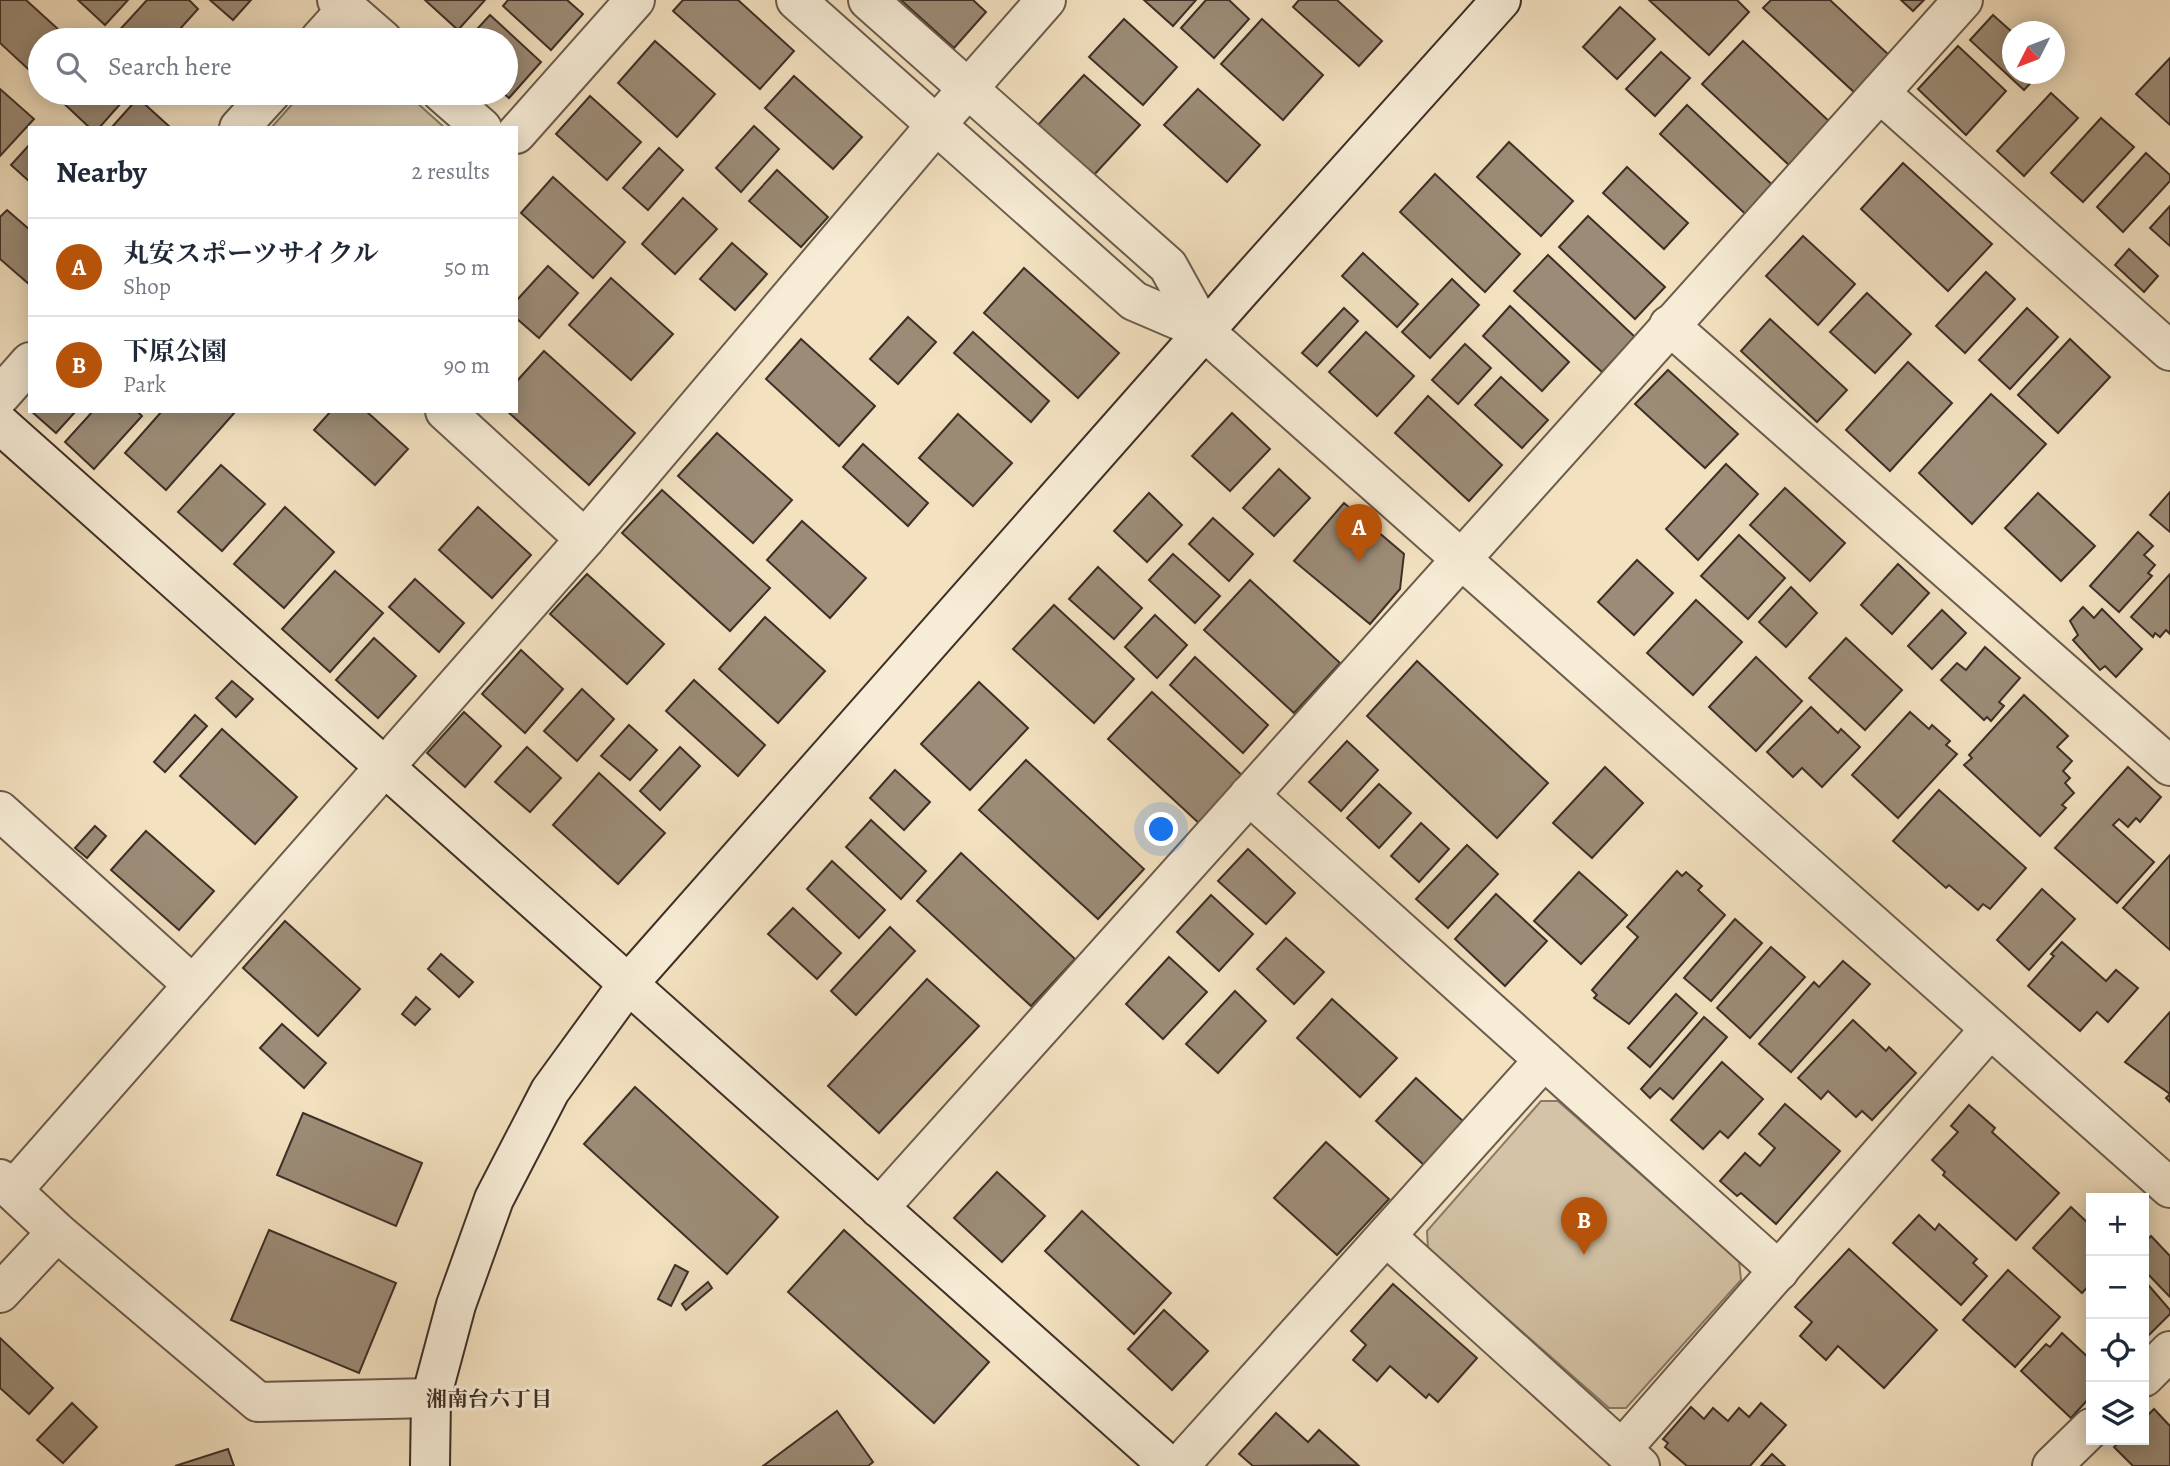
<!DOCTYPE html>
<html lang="en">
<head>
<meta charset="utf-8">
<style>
  :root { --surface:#fff; --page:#f2f2f3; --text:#1f2937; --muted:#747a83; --line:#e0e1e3; --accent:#b45309 }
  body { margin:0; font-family:Alegreya,"Noto Serif JP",serif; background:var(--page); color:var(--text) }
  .controls { position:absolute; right:21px; bottom:21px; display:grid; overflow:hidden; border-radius:0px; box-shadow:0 4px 18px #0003 }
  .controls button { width:63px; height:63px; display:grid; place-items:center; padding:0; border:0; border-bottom:2px solid var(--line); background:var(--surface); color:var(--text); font:35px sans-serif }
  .compass { position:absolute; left:2002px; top:21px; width:63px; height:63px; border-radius:50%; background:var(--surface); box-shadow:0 4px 18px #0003; rotate:228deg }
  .you { position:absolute; left:1162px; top:830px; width:24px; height:24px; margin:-18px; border:5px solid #fff; border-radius:50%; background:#1a73e8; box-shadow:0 0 0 10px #1a73e833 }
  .badge { display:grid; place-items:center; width:46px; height:46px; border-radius:50%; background:var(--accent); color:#fff; font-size:23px; font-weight:700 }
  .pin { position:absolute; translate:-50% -58px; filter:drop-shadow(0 2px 4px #0008) }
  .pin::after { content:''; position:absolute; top:37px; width:24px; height:21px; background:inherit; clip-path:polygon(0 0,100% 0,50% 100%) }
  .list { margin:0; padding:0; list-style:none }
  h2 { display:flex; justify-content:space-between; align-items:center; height:91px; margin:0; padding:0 28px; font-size:30px }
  h2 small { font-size:23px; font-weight:400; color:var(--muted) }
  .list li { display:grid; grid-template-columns:46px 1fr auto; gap:21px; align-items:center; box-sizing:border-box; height:98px; padding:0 28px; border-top:2px solid var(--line) }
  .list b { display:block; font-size:26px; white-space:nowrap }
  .list p { margin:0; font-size:23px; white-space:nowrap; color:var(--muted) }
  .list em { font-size:23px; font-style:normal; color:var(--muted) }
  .icon { flex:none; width:38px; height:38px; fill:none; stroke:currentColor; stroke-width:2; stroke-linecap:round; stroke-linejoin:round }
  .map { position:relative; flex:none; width:2170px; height:1466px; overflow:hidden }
  .search { position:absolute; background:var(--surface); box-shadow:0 4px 18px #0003; left:28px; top:28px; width:490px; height:77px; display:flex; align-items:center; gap:18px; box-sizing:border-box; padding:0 24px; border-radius:38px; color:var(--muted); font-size:26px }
  .panel { position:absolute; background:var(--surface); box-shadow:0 4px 18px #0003; left:28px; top:126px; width:490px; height:287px; border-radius:0px }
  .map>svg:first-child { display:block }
  .green { fill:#d4c3a6; stroke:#897966; stroke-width:2 }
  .building { fill:#9c8c77; stroke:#3e2f27; stroke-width:2 }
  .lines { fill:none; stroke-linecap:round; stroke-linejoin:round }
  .street-casing { stroke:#6b5c4d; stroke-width:42 }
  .secondary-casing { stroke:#3e2f27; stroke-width:42 }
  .street { stroke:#f7ecd6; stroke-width:38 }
  .secondary { stroke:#f7ecd6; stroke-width:38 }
  .labels { text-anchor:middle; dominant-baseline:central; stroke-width:6; stroke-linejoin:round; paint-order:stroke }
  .neighbourhood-label { font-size:21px; font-weight:bold; fill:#3e2f27; stroke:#f7ecd6 }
</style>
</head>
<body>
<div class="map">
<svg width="2170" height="1466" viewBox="0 0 2170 1466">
  <rect width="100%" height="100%" fill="#f3e1c0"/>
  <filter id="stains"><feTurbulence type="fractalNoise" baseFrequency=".00286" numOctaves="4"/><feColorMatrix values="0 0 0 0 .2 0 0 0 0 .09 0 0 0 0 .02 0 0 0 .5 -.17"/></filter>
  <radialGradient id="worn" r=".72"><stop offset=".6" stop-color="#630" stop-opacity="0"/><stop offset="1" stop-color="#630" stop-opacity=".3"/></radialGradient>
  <g class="green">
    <path d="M302,93h104l39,35h-174z"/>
    <path d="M1541,1101h17l181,160 2,19 -115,128h-17l-181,-159 -1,-18z"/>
  </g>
  <g class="building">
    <path d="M0,0h26l44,40h-30v40l-40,-37z"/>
    <path d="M78,0h50l-23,25z"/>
    <path d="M147,0h42l9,9 -28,31h-47l-7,-6z"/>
    <path d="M210,0h41l-18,20z"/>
    <path d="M425,0h60l-27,30z"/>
    <path d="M508,0h59l16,14 -32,36 -48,-44z"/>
    <path d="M683,0h55l56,51 -34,38 -87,-78z"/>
    <path d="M901,0h72l13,12 -32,36z"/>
    <path d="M1144,0h52l-23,26z"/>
    <path d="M1206,0h23l20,19 -35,39 -33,-30z"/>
    <path d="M1299,0h38l45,41 -23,25 -66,-59z"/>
    <path d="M1649,0h88l12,12 -40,43z"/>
    <path d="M1771,0h59l60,56 -35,37 -92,-85z"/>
    <path d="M1901,0h23l-11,11z"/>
    <path d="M1620,7l35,32 -38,40 -34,-32z"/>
    <path d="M490,15l51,47 -32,36 -6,-5h3v-53h-39z"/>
    <path d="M1993,15l19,17v42h27l-15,16 -54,-50z"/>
    <path d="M1124,19l53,48 -34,38 -54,-48z"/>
    <path d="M1262,19l61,56 -40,45 -62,-56z"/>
    <path d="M655,41l60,53 -38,43 -59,-54z"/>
    <path d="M1743,41l88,82 -41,43 -88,-82z"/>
    <path d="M1958,46l48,45 -40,44 -48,-46z"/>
    <path d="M1661,52l29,26 -35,38 -29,-27z"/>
    <path d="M2170,58v67l-34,-31z"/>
    <path d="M1084,75l56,50 -47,51 -55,-51z"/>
    <path d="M794,76l68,61 -29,32 -68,-61z"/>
    <path d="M0,89l34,30 -34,37z"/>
    <path d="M1198,89l62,56 -33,37 -63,-57z"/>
    <path d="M64,93h66l-31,35h-9l-31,-29z"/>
    <path d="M182,93h21l-9,10z"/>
    <path d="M2051,93l27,25 -54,58 -27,-25z"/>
    <path d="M590,96l51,46 -34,38 -51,-46z"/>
    <path d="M138,98l33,30h-60z"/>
    <path d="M1687,105l93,87 -27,29 -93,-87z"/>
    <path d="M2101,118l33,29 -51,55 -32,-29z"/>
    <path d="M754,126l25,23 -38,43 -25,-24z"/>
    <path d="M1509,142l64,59 -32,35 -64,-59z"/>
    <path d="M30,144v38l-19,-17z"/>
    <path d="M659,148l24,22 -35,40 -25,-22z"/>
    <path d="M2146,153l24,22v6l-47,51 -26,-25z"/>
    <path d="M1903,163l89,81 -44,47 -87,-82z"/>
    <path d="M1627,167l61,56 -24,26 -61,-56z"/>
    <path d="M777,170l51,47 -27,30 -52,-46z"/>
    <path d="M1435,174l85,80 -35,38 -85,-80z"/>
    <path d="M553,177l72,65 -32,36 -72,-65z"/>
    <path d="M683,198l34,31 -42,45 -33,-30z"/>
    <path d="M2170,206v40l-20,-18z"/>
    <path d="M7,210l23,20v55l-30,-26v-42z"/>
    <path d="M1588,216l77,71 -30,32 -76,-72z"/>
    <path d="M1803,236l52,48 -37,41 -52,-49z"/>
    <path d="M732,243l35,31 -32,36 -35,-31z"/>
    <path d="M2129,249l29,27 -14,16 -29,-27z"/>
    <path d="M1363,253l55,51 -21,23 -55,-51z"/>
    <path d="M1548,255l87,82 -33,35 -88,-81z"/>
    <path d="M548,266l30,27 -39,45 -23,-20v-17z"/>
    <path d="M1024,268l95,85 -41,45 -94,-85z"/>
    <path d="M1986,272l29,27 -50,54 -29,-27z"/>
    <path d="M611,278l62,56 -42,46 -62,-55z"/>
    <path d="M1452,279l27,26 -49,53 -28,-26z"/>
    <path d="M1867,293l44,41 -36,39 -45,-41z"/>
    <path d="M1510,306l59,56 -27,29 -59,-55z"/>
    <path d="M1344,308l14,13 -41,45 -15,-13z"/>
    <path d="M2027,308l31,29 -48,52 -31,-29z"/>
    <path d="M908,317l28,25 -38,42 -28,-25z"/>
    <path d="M1770,319l77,71 -30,32 -76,-71z"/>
    <path d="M973,332l76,69 -18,21 -77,-69z"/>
    <path d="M1366,332l48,44 -37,40 -48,-44z"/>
    <path d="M801,339l74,67 -36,40 -73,-67z"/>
    <path d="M2070,339l40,38 -52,56 -40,-38z"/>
    <path d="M1465,344l26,24 -33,36 -26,-24z"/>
    <path d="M544,351l91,82 -46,52 -82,-74h9v-29z"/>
    <path d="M1908,362l44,41 -62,68 -44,-41z"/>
    <path d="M1668,370l70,64 -33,34 -70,-64z"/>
    <path d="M1501,377l47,43 -26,28 -47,-43z"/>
    <path d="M1991,394l55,50 -74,80 -53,-51z"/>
    <path d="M1428,396l74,69 -33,36 -74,-68z"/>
    <path d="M31,411h45l-20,22z"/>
    <path d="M93,411h44l5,5 -48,53 -29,-27z"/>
    <path d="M162,411h74l-70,79 -41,-37z"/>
    <path d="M331,411h35l42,38 -33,36 -61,-55z"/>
    <path d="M1232,413l38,36 -40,42 -38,-35z"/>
    <path d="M958,414l54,49 -39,43 -54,-48z"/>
    <path d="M717,433l75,67 -39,43 -75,-67z"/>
    <path d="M863,444l65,59 -20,23 -65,-59z"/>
    <path d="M1726,464l32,30 -60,66 -32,-31z"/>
    <path d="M221,465l44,39 -43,47 -44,-39z"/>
    <path d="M1279,469l31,29 -36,38 -31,-28z"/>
    <path d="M1785,488l60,55 -35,38 -60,-56z"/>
    <path d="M662,490l108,98 -40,43 -108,-98z"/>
    <path d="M2170,492v40l-20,-17z"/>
    <path d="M1149,493l33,32 -35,37 -33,-31z"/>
    <path d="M2038,493l57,53 -34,35 -56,-53z"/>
    <path d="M1344,503l60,51 -4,35 -30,35 -76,-63z"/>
    <path d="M285,507l49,45 -50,56 -50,-44z"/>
    <path d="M478,507l53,48 -39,43 -53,-48z"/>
    <path d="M1213,518l40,36 -24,27 -40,-37z"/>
    <path d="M802,521l64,57 -36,40 -63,-58z"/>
    <path d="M2138,532l15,14 -9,9 11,10 -7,8 4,3 -33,36 -29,-26z"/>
    <path d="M1739,535l46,43 -37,41 -47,-43z"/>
    <path d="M1173,554l47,42 -25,27 -46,-43z"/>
    <path d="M1637,560l36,33 -39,42 -36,-33z"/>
    <path d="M1898,564l31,29 -37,41 -31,-29z"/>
    <path d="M1098,567l44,41 -28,31 -45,-40z"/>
    <path d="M335,571l48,42 -53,59 -48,-43z"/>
    <path d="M587,574l77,70 -37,40 -77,-70z"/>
    <path d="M2170,574v60l-4,-4 -6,7 -5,-4 -2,4 -22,-20z"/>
    <path d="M415,579l49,44 -25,29 -50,-45z"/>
    <path d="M1250,580l90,83 -46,50 -90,-83z"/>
    <path d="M1791,587l26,26 -31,34 -27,-25z"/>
    <path d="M1696,600l46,42 -49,53 -46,-42z"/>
    <path d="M1054,605l80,74 -40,44 -81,-74z"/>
    <path d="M2083,607l11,11 8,-9 40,40 -26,28 -11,-11 -5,4 -27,-30 5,-5 -8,-14z"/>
    <path d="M1942,610l24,23 -34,36 -24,-23z"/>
    <path d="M1155,615l32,30 -30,33 -32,-31z"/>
    <path d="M765,617l60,54 -47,52 -59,-54z"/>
    <path d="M374,638l42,38 -38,42 -42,-38z"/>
    <path d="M1846,638l56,52 -37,40 -56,-52z"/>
    <path d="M1985,647l35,31 -21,24 5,4 -13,15 -4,-4 -3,3 -43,-40 16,-17 9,7z"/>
    <path d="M521,650l42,39 -38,44 -43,-39z"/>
    <path d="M1195,657l73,68 -25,28 -73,-68z"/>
    <path d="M1756,657l46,44 -46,50 -47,-44z"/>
    <path d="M1417,661l131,122 -51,55 -130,-122z"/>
    <path d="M694,680l71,65 -27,31 -72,-65z"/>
    <path d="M232,681l21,18 -17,18 -20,-19z"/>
    <path d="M979,682l49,46 -58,62 -49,-46z"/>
    <path d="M582,689l32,30 -37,42 -33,-30z"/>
    <path d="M1152,692l93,86 -44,47 -93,-86z"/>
    <path d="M2024,695l44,41 -11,11 15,14 -9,10 7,7 -5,5 9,10 -12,12 4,3 -26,28 -76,-71 8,-7 -3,-3z"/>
    <path d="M1811,707l27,26 3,-4 19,18 -38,40 -20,-19 -9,9 -26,-25z"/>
    <path d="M464,712l37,34 -36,41 -38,-34z"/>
    <path d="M1910,712l19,17 3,-4 18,16 -4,4 11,9 -59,64 -46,-43z"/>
    <path d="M195,715l12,11 -42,46 -11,-10z"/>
    <path d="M629,725l28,25 -27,30 -29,-24z"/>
    <path d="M222,729l75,68 -42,47 -75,-68z"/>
    <path d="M1347,741l31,29 -37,41 -32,-29z"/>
    <path d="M527,747l34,31 -31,34 -35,-30z"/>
    <path d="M680,747l20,19 -40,44 -20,-19z"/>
    <path d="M1026,760l118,109 -46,50 -119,-109z"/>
    <path d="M1605,767l38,36 -51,55 -39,-35z"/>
    <path d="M2128,767l33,30 -21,25 -4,-4 -8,9 -9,-8 -6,6 41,37 -37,41 -62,-55z"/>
    <path d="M895,770l35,32 -26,28 -34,-32z"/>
    <path d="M599,773l66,60 -47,51 -65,-59z"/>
    <path d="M1379,784l32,29 -32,35 -32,-30z"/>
    <path d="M1939,790l87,78 -36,41 -7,-5 -5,6 -29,-25 -3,3 -53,-47z"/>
    <path d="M871,820l55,51 -25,28 -55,-52z"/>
    <path d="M1421,823l28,26 -30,33 -28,-26z"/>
    <path d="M95,826l11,10 -19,22 -12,-10z"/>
    <path d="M146,831l68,60 -35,39 -68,-60z"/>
    <path d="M1467,845l31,29 -50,54 -32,-29z"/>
    <path d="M1248,849l47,44 -29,31 -48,-43z"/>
    <path d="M961,853l114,106 -44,47 -114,-105z"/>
    <path d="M2170,855v95l-47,-42z"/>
    <path d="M832,861l53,49 -26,28 -52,-49z"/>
    <path d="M1677,871l5,5 4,-4 16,14 -4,4 27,25 -96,109 -35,-26 3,-3 -5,-5 46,-53 -11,-10z"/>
    <path d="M1579,872l48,43 -46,49 -47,-43z"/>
    <path d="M2042,889l33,30 -46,51 -32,-30z"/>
    <path d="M1496,894l51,47 -42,45 -50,-47z"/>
    <path d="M1211,895l42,39 -34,37 -42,-39z"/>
    <path d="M793,908l48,45 -24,26 -49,-45z"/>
    <path d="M1735,919l27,24 -51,58 -27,-23z"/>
    <path d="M285,921l75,68 -42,47 -75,-68z"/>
    <path d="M890,927l25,24 -59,64 -25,-24z"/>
    <path d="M1286,938l38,34 -30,32 -37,-35z"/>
    <path d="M2062,942l44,39 10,-11 22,18 -30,34 -11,-10 -17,19 -52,-45 26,-30 -3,-2z"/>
    <path d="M1771,947l34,30 -55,61 -33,-30z"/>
    <path d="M441,954l32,28 -14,15 -31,-28z"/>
    <path d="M1169,957l38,35 -44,47 -37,-35z"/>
    <path d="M1843,961l27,23 -79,88 -32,-28 55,-62 5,5z"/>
    <path d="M927,979l52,47 -100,107 -51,-47z"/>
    <path d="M1235,991l31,30 -48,52 -32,-29z"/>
    <path d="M1676,994l21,19 -47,54 -22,-19z"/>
    <path d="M416,997l14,12 -15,16 -13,-11z"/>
    <path d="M1332,999l65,59 -37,39 -63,-59z"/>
    <path d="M2170,1012v90l-4,-4 4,-4 -45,-32z"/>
    <path d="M1704,1017l23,20 -54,62 -13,-11 -10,10 -9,-9z"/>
    <path d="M1853,1020l33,31 3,-4 27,26 -44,47 -10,-9 -6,6 -28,-26 -7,8 -23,-21z"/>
    <path d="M282,1024l44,39 -22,25 -44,-40z"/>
    <path d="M1722,1062l41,37 -35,39 -8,-7 -17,18 -32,-29z"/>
    <path d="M1416,1078l48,44 -40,43 -48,-44z"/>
    <path d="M635,1087l143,130 -51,57 -143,-130z"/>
    <path d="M1785,1104l55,47 -64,73 -35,-31 -4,3 -17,-15 25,-28 15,13 15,-18 -16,-14z"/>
    <path d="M1969,1105l26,23 -3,4 67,61 -43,47 -73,-65 2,-3 -13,-12 26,-28 -7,-6z"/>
    <path d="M303,1113l119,50 -26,63 -119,-51z"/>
    <path d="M1326,1142l63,57 -52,56 -63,-57z"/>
    <path d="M997,1172l48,44 -43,46 -48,-44z"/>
    <path d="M2071,1207l20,19v57l-9,10 -49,-45z"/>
    <path d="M1082,1211l89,82 -37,41 -89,-83z"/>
    <path d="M1919,1215l16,15 4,-6 38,35 -4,4 14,13 -26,29 -68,-62z"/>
    <path d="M269,1230l127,53 -37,90 -128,-53z"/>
    <path d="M844,1230l145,132 -55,61 -146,-131z"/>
    <path d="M2151,1236l19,20v41l-26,-27v-27z"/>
    <path d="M1849,1249l88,81 -53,58 -46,-42 -12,14 -26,-24 12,-14 -17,-15z"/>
    <path d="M675,1265l13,7 -17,34 -13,-7z"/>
    <path d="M2008,1270l52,47 -45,50 -52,-47z"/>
    <path d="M2144,1280l26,30v4l-25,25z"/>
    <path d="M708,1282l4,6 -26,22 -4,-6z"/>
    <path d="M1393,1284l84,74 -39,44 -9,-8 -3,4 -36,-32 -13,15 -24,-21 13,-15 -15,-14z"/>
    <path d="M1164,1310l44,41 -36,39 -44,-41z"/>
    <path d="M2062,1333l29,27v36l-20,22 -50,-47 25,-27 4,3z"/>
    <path d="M0,1338l53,50 -24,26 -29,-26z"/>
    <path d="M72,1403l25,24 -34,36 -26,-23z"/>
    <path d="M1761,1403l25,22 -36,41h-63l-22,-19 3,-4 -5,-4 28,-32 13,12 9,-11 15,13 11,-13 10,9z"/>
    <path d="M2154,1409l16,17v40h-37l-19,-19 8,-7h22v-21z"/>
    <path d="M837,1411l36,51 -5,4h-105z"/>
    <path d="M1276,1413l32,29 11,-12 39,35 -105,1 -14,-12z"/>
    <path d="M228,1449l6,17h-59z"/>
    <path d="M1772,1454l13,12h-24z"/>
  </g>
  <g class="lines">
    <defs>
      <g id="street">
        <path d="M337,0l46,40"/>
        <path d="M796,0l338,301 70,30 966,857"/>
        <path d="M868,0l300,266 36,65"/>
        <path d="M319,40l28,-31"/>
        <path d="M442,93l40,35"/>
        <path d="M1880,93l290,258"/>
        <path d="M239,128l32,-35"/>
        <path d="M516,134l119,-134"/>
        <path d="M1669,325l501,441"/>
        <path d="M0,396l30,-34"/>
        <path d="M445,411l140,128"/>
        <path d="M1249,795l530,476"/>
        <path d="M0,811l193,174"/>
        <path d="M0,1179l57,53 201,170 173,-4"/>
        <path d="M13,1190l572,-651 351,-414 110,-125"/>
        <path d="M879,1208l1084,-1208"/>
        <path d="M1386,1236l254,230"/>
        <path d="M0,1293l57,-61"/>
        <path d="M2144,1377l26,-26"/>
        <path d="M1622,1449l368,-420"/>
        <path d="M1179,1466l365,-406"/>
        <path d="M2052,1466l39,-38"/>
      </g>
      <g id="secondary">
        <path d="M0,424l1169,1042"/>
        <path d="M430,1466l1,-68 25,-93 38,-106 56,-108 78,-107 612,-693 261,-291"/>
      </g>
    </defs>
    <use href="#street" class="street-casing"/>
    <use href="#secondary" class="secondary-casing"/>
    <use href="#street" class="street"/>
    <use href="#secondary" class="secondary"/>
  </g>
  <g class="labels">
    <g class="neighbourhood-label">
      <text x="489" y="1399">湘南台六丁目</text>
    </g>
  </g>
  <rect width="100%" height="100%" filter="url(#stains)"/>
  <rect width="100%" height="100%" fill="url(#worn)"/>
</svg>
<div class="controls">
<button>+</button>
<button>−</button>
<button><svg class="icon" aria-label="locate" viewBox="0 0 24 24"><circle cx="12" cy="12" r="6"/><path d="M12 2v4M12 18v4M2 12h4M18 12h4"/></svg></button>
<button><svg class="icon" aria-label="layers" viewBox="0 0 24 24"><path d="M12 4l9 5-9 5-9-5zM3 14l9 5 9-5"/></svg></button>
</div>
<svg class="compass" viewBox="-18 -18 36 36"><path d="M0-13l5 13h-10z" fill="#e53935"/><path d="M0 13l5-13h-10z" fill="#747a83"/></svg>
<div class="you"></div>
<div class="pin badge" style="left:1359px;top:562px">A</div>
<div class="pin badge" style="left:1584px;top:1255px">B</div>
<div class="search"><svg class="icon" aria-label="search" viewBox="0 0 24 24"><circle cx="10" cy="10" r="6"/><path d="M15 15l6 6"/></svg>Search here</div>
<section class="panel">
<h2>Nearby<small>2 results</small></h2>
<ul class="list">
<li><span class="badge">A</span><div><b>丸安スポーツサイクル</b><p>Shop</p></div><em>50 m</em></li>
<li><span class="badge">B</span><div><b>下原公園</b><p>Park</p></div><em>90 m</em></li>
</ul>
</section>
</div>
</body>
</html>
